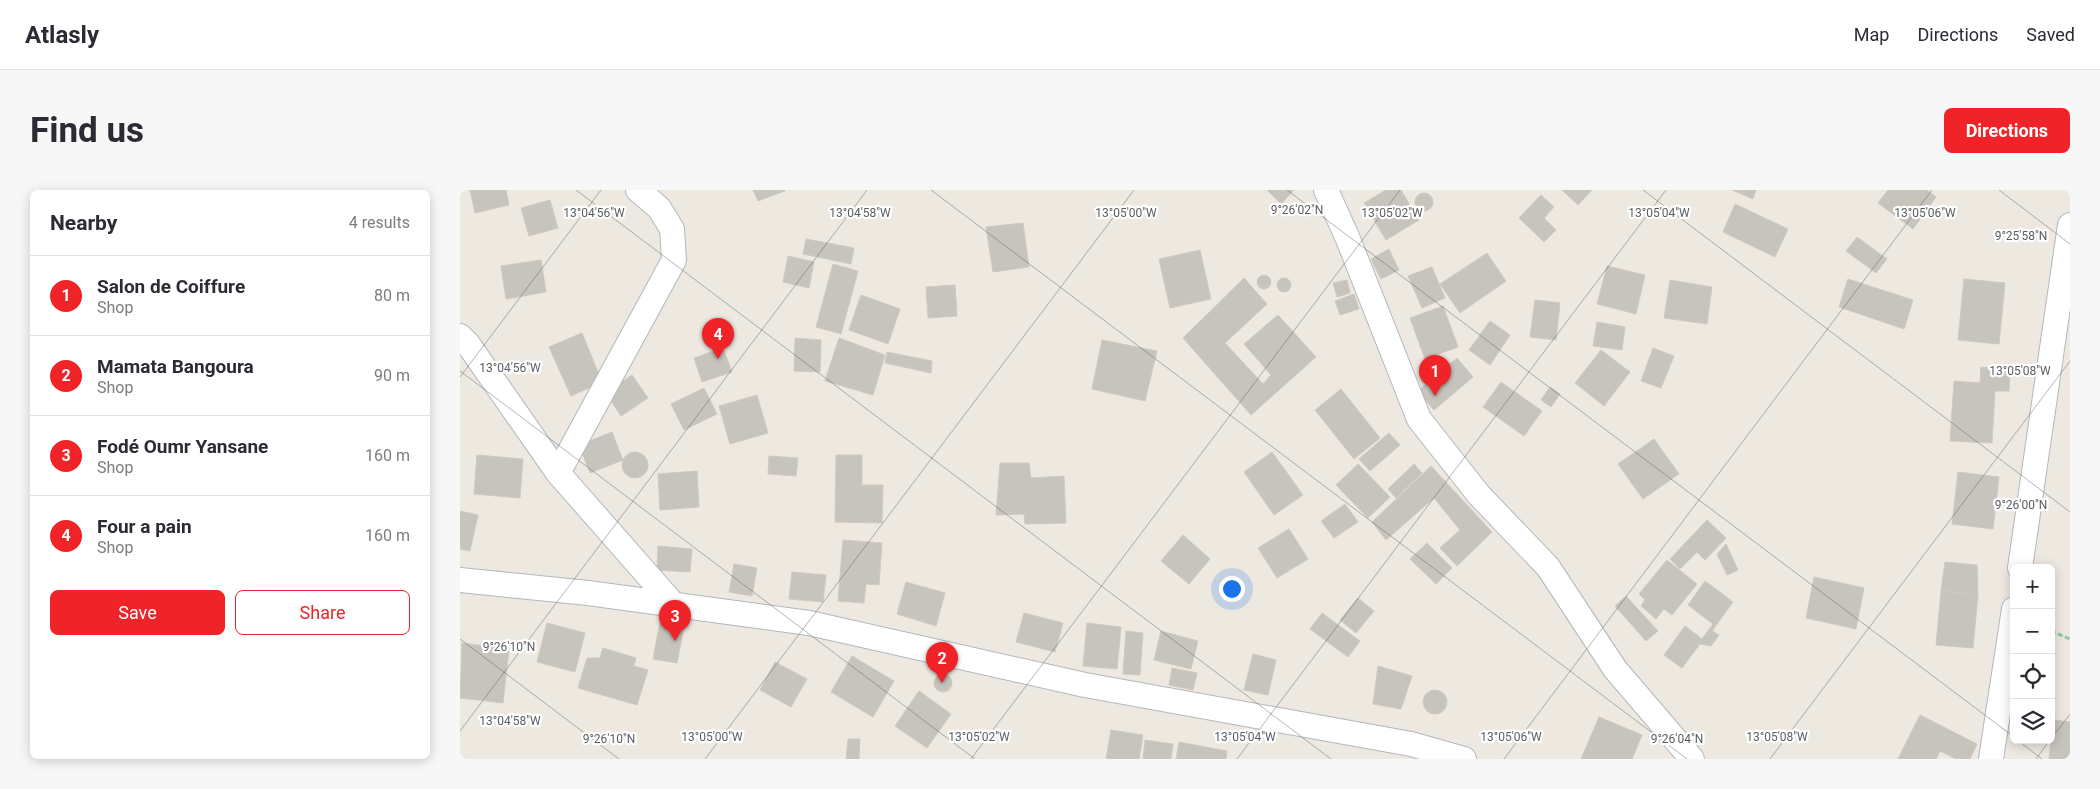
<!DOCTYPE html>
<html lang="en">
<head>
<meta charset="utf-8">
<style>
  :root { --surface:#fff; --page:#f7f7f7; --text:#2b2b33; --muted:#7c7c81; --line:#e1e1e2; --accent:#ef2328 }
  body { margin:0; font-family:Roboto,sans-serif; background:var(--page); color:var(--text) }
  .controls { position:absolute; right:15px; bottom:15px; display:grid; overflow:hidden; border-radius:8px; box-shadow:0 2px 12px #0003 }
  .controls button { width:45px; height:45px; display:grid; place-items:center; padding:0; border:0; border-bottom:1px solid var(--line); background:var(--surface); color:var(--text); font:25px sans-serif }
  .you { position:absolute; left:771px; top:398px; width:18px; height:18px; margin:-12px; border:4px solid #fff; border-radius:50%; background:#1a73e8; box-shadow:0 0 0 8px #1a73e833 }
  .badge { display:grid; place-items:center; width:32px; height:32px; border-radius:50%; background:var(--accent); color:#fff; font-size:16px; font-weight:700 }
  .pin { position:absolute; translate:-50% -41px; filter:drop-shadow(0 1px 2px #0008) }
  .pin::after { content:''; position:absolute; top:26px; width:18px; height:15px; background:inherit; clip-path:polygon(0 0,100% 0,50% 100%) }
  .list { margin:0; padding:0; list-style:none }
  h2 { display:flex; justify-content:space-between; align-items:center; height:65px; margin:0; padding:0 20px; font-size:21px }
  h2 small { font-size:16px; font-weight:400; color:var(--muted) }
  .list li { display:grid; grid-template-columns:32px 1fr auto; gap:15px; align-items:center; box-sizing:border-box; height:80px; padding:0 20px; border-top:1px solid var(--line) }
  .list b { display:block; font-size:19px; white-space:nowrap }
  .list p { margin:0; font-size:16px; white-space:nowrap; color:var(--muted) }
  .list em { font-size:16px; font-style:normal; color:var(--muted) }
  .actions { display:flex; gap:10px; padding:15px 20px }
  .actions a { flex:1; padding:11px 0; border:1px solid var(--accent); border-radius:8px; text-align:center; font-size:18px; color:var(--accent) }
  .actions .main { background:var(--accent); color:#fff }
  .icon { flex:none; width:28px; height:28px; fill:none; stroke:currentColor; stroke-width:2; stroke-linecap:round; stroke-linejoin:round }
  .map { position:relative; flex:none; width:1610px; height:569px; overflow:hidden; border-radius:8px }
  header { display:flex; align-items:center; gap:30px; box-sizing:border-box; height:70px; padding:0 25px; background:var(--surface); border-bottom:1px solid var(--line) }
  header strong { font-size:24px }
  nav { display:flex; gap:28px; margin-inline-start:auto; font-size:18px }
  .intro { display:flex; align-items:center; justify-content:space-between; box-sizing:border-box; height:120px; padding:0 30px }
  h1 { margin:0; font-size:35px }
  .button { padding:12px 22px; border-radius:8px; background:var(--accent); color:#fff; font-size:18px; font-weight:700 }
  main { display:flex; gap:30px; padding:0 30px }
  aside { flex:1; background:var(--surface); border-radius:8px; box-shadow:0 2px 12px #0003 }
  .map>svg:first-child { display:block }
  .building { fill:#c7c3bd; stroke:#d1c9be }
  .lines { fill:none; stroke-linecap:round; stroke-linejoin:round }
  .minor-casing { stroke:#b3b7bc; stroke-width:26 }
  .path { stroke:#95c99f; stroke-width:3; stroke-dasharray:5 2.5; stroke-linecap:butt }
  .minor { stroke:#fff; stroke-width:24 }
  .ticks { fill:none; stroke:#595e62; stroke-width:1; stroke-opacity:0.45 }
  .ticks-label { font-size:12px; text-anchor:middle; fill:#595e62; stroke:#fff; stroke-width:4.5; stroke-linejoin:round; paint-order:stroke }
</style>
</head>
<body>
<header>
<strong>Atlasly</strong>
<nav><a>Map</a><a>Directions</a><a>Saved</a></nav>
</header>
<div class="intro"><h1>Find us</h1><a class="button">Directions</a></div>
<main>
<aside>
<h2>Nearby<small>4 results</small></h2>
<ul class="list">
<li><span class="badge">1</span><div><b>Salon de Coiffure</b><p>Shop</p></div><em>80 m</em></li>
<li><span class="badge">2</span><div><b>Mamata Bangoura</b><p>Shop</p></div><em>90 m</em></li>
<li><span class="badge">3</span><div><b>Fodé Oumr Yansane</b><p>Shop</p></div><em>160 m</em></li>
<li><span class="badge">4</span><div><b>Four a pain</b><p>Shop</p></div><em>160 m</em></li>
</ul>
<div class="actions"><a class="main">Save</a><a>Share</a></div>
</aside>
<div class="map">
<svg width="1610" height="569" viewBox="0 0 1610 569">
  <rect width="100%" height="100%" fill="#ede8e0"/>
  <g class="building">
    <path d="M10,0h36l3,15 -34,8z"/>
    <path d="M293,0h32v1l-27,10z"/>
    <path d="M807,0h27l-13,14z"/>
    <path d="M926,0h15l18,30 -33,20 -22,-37z"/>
    <path d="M1102,0h30l-14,15z"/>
    <path d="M1272,0h24l-3,9z"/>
    <path d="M1428,0h39l9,7 -23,32 -35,-26z"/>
    <circle cx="964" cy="12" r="9"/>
    <path d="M1081,5l13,12 -10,11 12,12 -12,12 -25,-24z"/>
    <path d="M90,10l8,28 -29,8 -8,-28z"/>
    <path d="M1275,14l53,25 -13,28 -52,-25z"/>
    <path d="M563,33l6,44 -36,5 -7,-45z"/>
    <path d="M1397,47l30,22 -11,14 -30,-22z"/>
    <path d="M346,49l48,9 -3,16 -48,-10z"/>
    <path d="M929,59l10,21 -18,9 -10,-20z"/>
    <path d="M740,60l11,49 -41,9 -11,-49z"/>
    <path d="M1027,63l19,28 -46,32 -20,-29z"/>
    <path d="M328,66l26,6 -5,26 -26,-6z"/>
    <path d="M81,70l5,32 -40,7 -5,-33z"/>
    <path d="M373,74l25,7 -17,63 -25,-7z"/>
    <path d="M1147,76l38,9 -9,39 -39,-10z"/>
    <path d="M972,77l13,31 -23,10 -14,-32z"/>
    <circle cx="804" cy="92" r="7"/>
    <path d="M784,88l23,26 -42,39 38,41 8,-9 -27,-31 34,-29 38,42 -65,58 -68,-77z"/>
    <circle cx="824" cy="95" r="7"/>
    <path d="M1388,89l65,21 -9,29 -65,-22z"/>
    <path d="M1504,89l41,4 -6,61 -41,-4z"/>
    <path d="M887,90l3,13 -13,4 -4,-14z"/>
    <path d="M1210,90l42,7 -5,37 -43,-6z"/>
    <path d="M495,95l2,31 -29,2 -2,-31z"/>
    <path d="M894,104l5,15 -19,6 -5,-14z"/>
    <path d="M401,105l39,14 -12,35 -39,-14z"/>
    <path d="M1075,110l25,3 -4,37 -26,-3z"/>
    <path d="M983,116l15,41 -33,12 -15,-41z"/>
    <path d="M1030,131l20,14 -20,30 -21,-15z"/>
    <path d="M1137,132l28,5 -3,23 -29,-4z"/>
    <path d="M122,143l20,49 -31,14 -22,-49z"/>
    <path d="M335,148l26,2 -1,32 -26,-1z"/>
    <path d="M379,148l46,17 -12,40 -48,-14z"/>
    <path d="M642,150l55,11 -12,50 -53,-12z"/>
    <path d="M263,158l9,24 -30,10 -8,-24z"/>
    <path d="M1193,158l21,8 -13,32 -20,-7z"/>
    <path d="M1141,160l29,22 -26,34 -29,-23z"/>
    <path d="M427,162l45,9 -1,12 -46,-10z"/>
    <path d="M997,168l16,19 -39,33 -16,-19z"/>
    <path d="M1521,177l29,2 -1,22h-14l-3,52 -42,-2 4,-60 26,2z"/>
    <path d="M172,185l16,23 -27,18 -15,-23z"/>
    <path d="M1041,192l41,29 -18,25 -41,-29z"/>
    <path d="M1090,197l10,7 -9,13 -10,-7z"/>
    <path d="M244,198l13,26 -33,16 -13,-26z"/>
    <path d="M881,199l39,49 -26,21 -39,-49z"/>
    <path d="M297,205l11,38 -38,11 -11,-38z"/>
    <path d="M152,242l11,28 -33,13 -11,-28z"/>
    <path d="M929,243l11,12 -30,26 -11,-12z"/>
    <path d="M1194,249l25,35 -36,25 -25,-35z"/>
    <path d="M812,262l31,43 -29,20 -30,-43z"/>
    <circle cx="175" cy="275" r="13"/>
    <path d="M17,265l46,4 -3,39 -46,-4z"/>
    <path d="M376,265h26v30h21l-1,38 -47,-1z"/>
    <path d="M309,266l29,2 -2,18 -28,-2z"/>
    <path d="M540,273h29l2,15 33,-2 2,47 -41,1 -1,-10 -28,1z"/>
    <path d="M898,274l32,33 -22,21 -32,-33z"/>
    <path d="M954,274l8,9 -26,25 -8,-9z"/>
    <path d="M971,276l61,66 -35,34 -17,-18 20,-18 -26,-32 -48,42 -14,-18z"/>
    <path d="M237,281l2,36 -39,3 -2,-36z"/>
    <path d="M1498,282l41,5 -6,52 -41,-5z"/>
    <path d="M885,314l13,18 -24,16 -13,-17z"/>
    <path d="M0,321l18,4 -8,36 -10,-2z"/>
    <path d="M1247,330l19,18 -21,22 -8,-8 -17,17 -10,-10z"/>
    <path d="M829,339l19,30 -31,19 -19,-30z"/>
    <path d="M723,345l27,24 -21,25 -28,-23z"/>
    <path d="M383,350l39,3 -3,42 -13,-1 -2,19 -26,-2z"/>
    <path d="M967,353l25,25 -16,16 -26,-25z"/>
    <path d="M1266,354l12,26 -11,5 -10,-21z"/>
    <path d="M198,356l34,3 -2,23 -33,-2z"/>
    <path d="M1207,370l30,24 -25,31 -8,-6 -8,10 -15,-13 4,-6 -6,-6z"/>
    <path d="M1485,372l32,3 1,30 -37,-4z"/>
    <path d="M274,374l23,4 -5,28 -23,-4z"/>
    <path d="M332,382l34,3 -3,27 -34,-3z"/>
    <path d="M1354,387l50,11 -8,41 -50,-11z"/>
    <path d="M1245,391l28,21 -21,29 7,4 -8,11 -11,-2 -18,24 -18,-13 21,-29 17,13 11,-15 -25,-19z"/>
    <path d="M446,392l39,11 -9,33 -39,-12z"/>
    <path d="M1481,401l37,4 -5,53 -37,-3z"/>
    <path d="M1166,406l32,35 -12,10 -31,-35z"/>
    <path d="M898,408l16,13 -18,22 -16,-13z"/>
    <path d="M564,423l39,10 -8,29 -39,-10z"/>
    <path d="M862,423l38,28 -12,16 -38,-28z"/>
    <path d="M200,432l24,5 -7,36 -24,-4z"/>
    <path d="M87,433l38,10 -10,39 -38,-10z"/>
    <path d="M627,433l34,4 -4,42 -34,-3z"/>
    <path d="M666,441l17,2 -3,42 -17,-1z"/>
    <path d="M701,441l37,10 -7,28 -37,-9z"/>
    <path d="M2,453l47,6 -6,54 -43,-5z"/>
    <path d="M143,458l33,10 -2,8 14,4 -11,35 -59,-17 9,-30h13z"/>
    <path d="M793,464l23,6 -8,35 -24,-5z"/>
    <path d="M392,466l42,25 -21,36 -42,-25z"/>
    <path d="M315,472l32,17 -16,28 -31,-17z"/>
    <path d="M918,476l34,10 -11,33 -28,-5z"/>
    <path d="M712,478l25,5 -4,17 -24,-5z"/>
    <circle cx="483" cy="493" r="9"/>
    <circle cx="975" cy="512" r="12"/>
    <path d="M459,501l32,23 -24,34 -32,-22z"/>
    <path d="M1460,525l57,29 -7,15h-14l-16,-8 -4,8h-38z"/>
    <path d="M1139,527l43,18 -10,24h-51z"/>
    <path d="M1593,530l17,2v37h-21z"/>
    <path d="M651,540l32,5 -4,24h-33z"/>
    <path d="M388,549h12l-1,20h-13z"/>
    <path d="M685,550l28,4 -2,15h-28z"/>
    <path d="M719,552l48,9 -1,8h-50z"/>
  </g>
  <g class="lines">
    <defs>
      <g id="minor">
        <path d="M866,0l22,49 71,180 60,76 69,72 67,102 77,90"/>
        <path d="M0,146l8,8 90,129 116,132"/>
        <path d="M98,283l116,-213 -2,-31 -13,-21 -21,-18"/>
        <path d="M1560,378l50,-343"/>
        <path d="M0,390l128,13 221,30 276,62 326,59 53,15"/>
        <path d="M1531,569l23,-150"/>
      </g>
    </defs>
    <use href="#minor" class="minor-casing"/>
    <path class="path" d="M1591,441l19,8"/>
    <use href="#minor" class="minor"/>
  </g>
  <path class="ticks" d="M116,0l755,569M471,0l756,569M827,0l727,547M1183,0l427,322M1539,0l71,54M0,181l515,388M0,187l141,-187M0,449l159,120M0,541l407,-541M1591,549l19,-25M1557,550l25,19M245,569l429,-569M511,569l429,-569M777,569l429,-569M1044,569l428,-569M1310,569l300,-398M1576,569l14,-19"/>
  <g class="ticks-label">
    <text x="837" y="24">9°26'02"N</text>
    <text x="134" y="27">13°04'56"W</text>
    <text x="400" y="27">13°04'58"W</text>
    <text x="666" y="27">13°05'00"W</text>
    <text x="932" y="27">13°05'02"W</text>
    <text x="1199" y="27">13°05'04"W</text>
    <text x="1465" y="27">13°05'06"W</text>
    <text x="1561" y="50">9°25'58"N</text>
    <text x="50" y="182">13°04'56"W</text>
    <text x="1560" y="185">13°05'08"W</text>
    <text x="1561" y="319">9°26'00"N</text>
    <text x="49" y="461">9°26'10"N</text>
    <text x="50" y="535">13°04'58"W</text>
    <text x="252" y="551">13°05'00"W</text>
    <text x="519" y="551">13°05'02"W</text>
    <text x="785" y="551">13°05'04"W</text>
    <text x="1051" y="551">13°05'06"W</text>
    <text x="1317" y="551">13°05'08"W</text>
    <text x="149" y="553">9°26'10"N</text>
    <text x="1217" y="553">9°26'04"N</text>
  </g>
</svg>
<div class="controls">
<button>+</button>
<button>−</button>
<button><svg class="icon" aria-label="locate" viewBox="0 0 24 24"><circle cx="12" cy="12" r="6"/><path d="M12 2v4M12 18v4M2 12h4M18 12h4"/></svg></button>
<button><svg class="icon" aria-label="layers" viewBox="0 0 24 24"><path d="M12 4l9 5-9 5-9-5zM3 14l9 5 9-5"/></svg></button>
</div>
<div class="you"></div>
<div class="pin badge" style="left:975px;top:206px">1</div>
<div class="pin badge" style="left:482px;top:493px">2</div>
<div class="pin badge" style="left:215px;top:451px">3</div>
<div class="pin badge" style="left:258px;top:169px">4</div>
</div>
</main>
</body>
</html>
